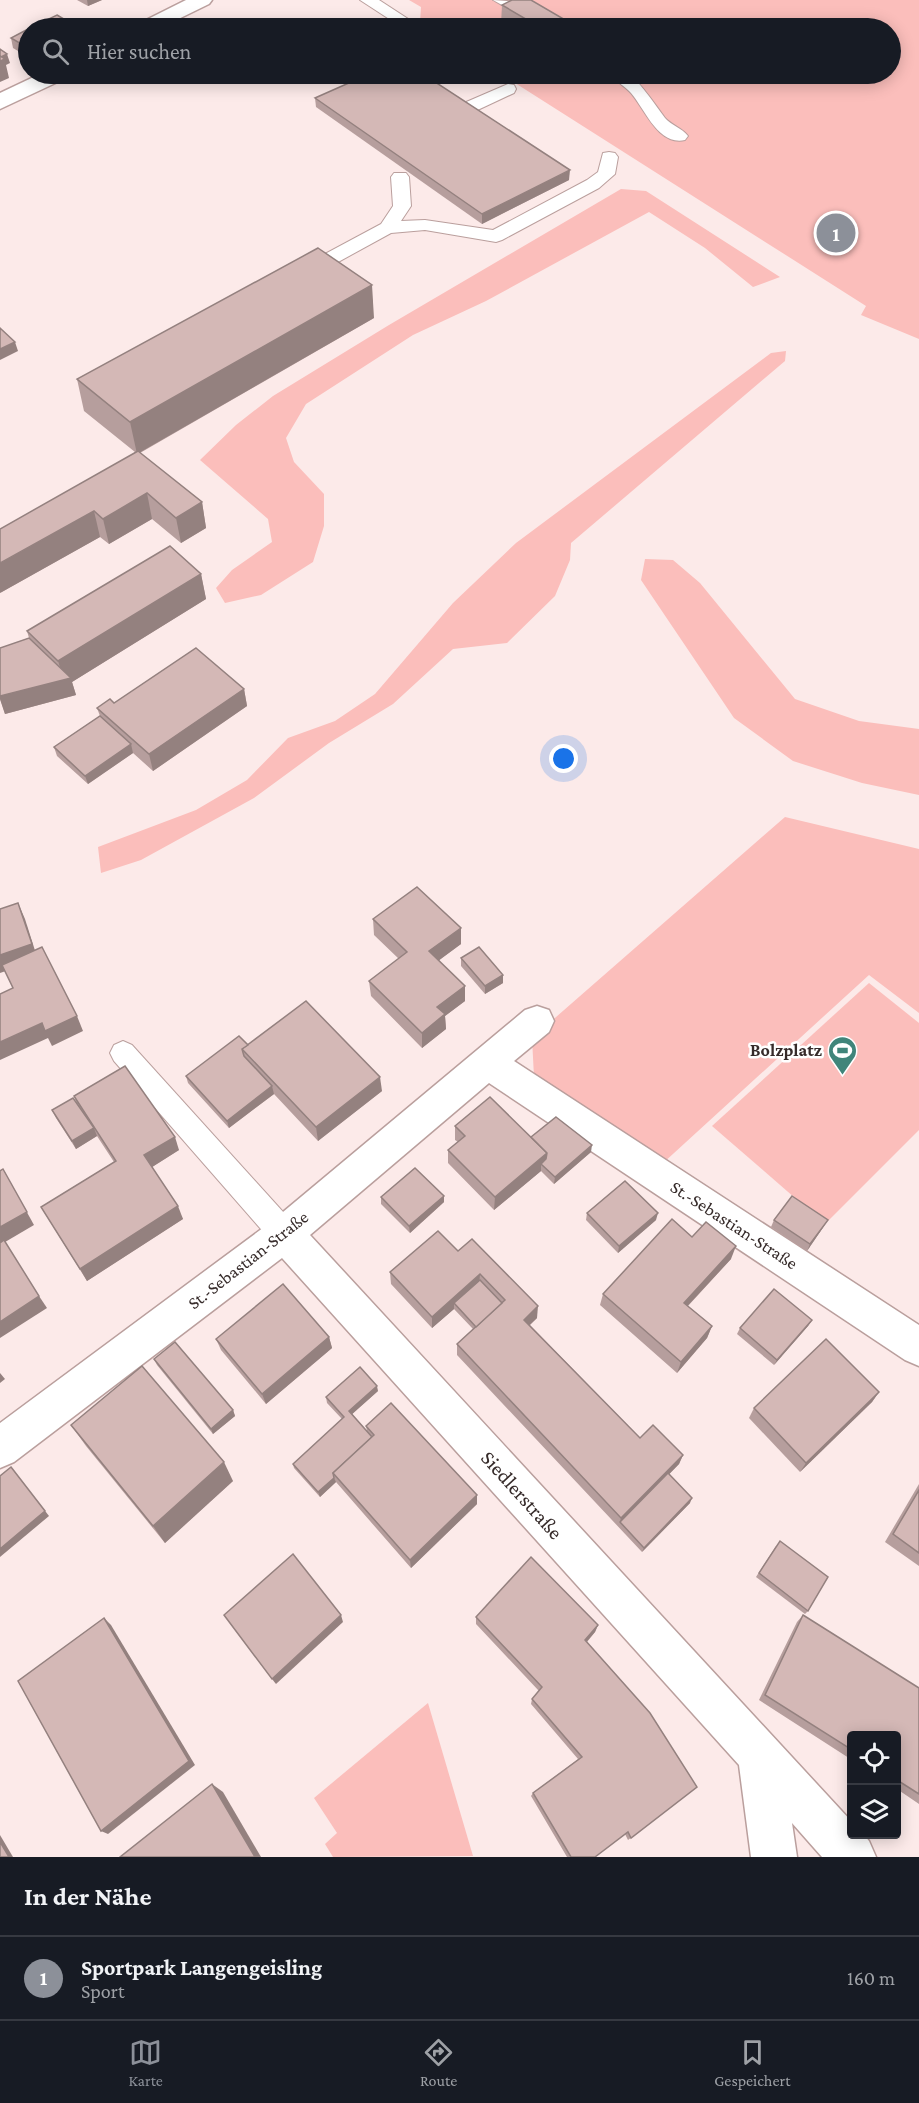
<!DOCTYPE html>
<html lang="de">
<head>
<meta charset="utf-8">
<style>
  :root { --surface:#171b24; --page:#242831; --text:#f1f3f6; --muted:#9ea1a6; --line:#363941; --accent:#8c9099 }
  body { margin:0; font-family:"Crimson Pro",serif; background:var(--page); color:var(--text) }
  .controls { position:absolute; right:18px; bottom:18px; display:grid; overflow:hidden; border-radius:6px; box-shadow:0 3px 15px #0003 }
  .controls button { width:54px; height:54px; display:grid; place-items:center; padding:0; border:0; border-bottom:2px solid var(--line); background:var(--surface); color:var(--text); font:30px sans-serif }
  .you { position:absolute; left:564px; top:759px; width:21px; height:21px; margin:-15px; border:4px solid #fff; border-radius:50%; background:#1a73e8; box-shadow:0 0 0 9px #1a73e833 }
  .badge { display:grid; place-items:center; width:39px; height:39px; border-radius:50%; background:var(--accent); color:#fff; font-size:20px; font-weight:700 }
  .pin { position:absolute; translate:-50% -50%; border:3px solid #fff; box-shadow:0 2px 6px #0006 }
  .list { margin:0; padding:0; list-style:none }
  h2 { display:flex; justify-content:space-between; align-items:center; height:78px; margin:0; padding:0 24px; font-size:26px }
  h2 small { font-size:20px; font-weight:400; color:var(--muted) }
  .list li { display:grid; grid-template-columns:39px 1fr auto; gap:18px; align-items:center; box-sizing:border-box; height:84px; padding:0 24px; border-top:2px solid var(--line) }
  .list b { display:block; font-size:22px; white-space:nowrap }
  .list p { margin:0; font-size:20px; white-space:nowrap; color:var(--muted) }
  .list em { font-size:20px; font-style:normal; color:var(--muted) }
  .icon { flex:none; width:33px; height:33px; fill:none; stroke:currentColor; stroke-width:2; stroke-linecap:round; stroke-linejoin:round }
  .map { position:relative; flex:none; width:919px; height:1857px; overflow:hidden }
  .search { position:absolute; background:var(--surface); box-shadow:0 3px 15px #0003; left:18px; right:18px; top:18px; height:66px; display:flex; align-items:center; gap:15px; box-sizing:border-box; padding:0 21px; border-radius:33px; color:var(--muted); font-size:22px }
  .sheet { height:162px; background:var(--surface) }
  nav { display:flex; justify-content:space-around; align-items:center; box-sizing:border-box; height:84px; border-top:2px solid var(--line); background:var(--surface); font-size:16px; color:var(--muted) }
  nav a { display:grid; justify-items:center; gap:3px }
  nav .on { color:var(--accent) }
  .map>svg:first-child { display:block }
  .green { fill:#fbbebb }
  .lines { fill:none; stroke-linecap:round; stroke-linejoin:round }
  .lane-casing { stroke:#ba9f9d; stroke-width:2 }
  .street-casing { stroke:#ba9f9d; stroke-width:3 }
  .lane { fill:#fff; fill-rule:evenodd }
  .street { fill:#fff; fill-rule:evenodd }
  .wall { fill:#b69e9d }
  .shaded-wall { fill:#94817f }
  .building { fill:#d4b8b6; stroke:#94817f; stroke-width:1.5 }
  .labels { text-anchor:middle; dominant-baseline:central; stroke-width:5; stroke-linejoin:round; paint-order:stroke }
  .poi-label { font-size:18px; font-weight:bold; fill:#362b2a; stroke:#fff; text-anchor:end }
  .street-label { font-size:18px; fill:#362b2a; stroke:#fff }
  .near-street-label { font-size:21px; fill:#362b2a; stroke:#fff }
</style>
</head>
<body>
<div class="map">
<svg width="919" height="1857" viewBox="0 0 919 1857">
  <rect width="100%" height="100%" fill="#fceae9"/>
  <g class="green">
    <path d="M409,0h510v339l-58,-24 5,-9 -365,-232h389v-46h-461l-9,-5 1,-16z"/>
    <path d="M621,189l25,2 134,86 -27,10 -48,-39 -56,-36 -163,89 -73,34 -107,69 -20,34 8,24 30,32v32l-11,36 -52,33 -36,8 -9,-15 16,-18 40,-28 -4,-23 -68,-59 36,-35 37,-29 116,-71z"/>
    <path d="M786,351l-1,10 -214,182 -1,17 -15,36 -48,47 -54,6 -60,55 -64,39 -75,55 -113,62 -40,13 -3,-26 98,-37 51,-30 41,-42 47,-17 40,-27 78,-91 63,-60 255,-190z"/>
    <path d="M645,559l28,1 27,23 95,116 64,22 60,8v66l-57,-12 -69,-22 -59,-43 -93,-138z"/>
    <path d="M785,817l134,32v164l-50,-38 -207,189 -128,-87 -2,-39z"/>
    <path d="M869,983l50,40v107l-91,91 -33,-23 -83,-72z"/>
    <path d="M428,1703l45,153 -140,1 -8,-13 12,-11 -23,-35z"/>
  </g>
  <g class="lines">
    <defs>
      <g id="lane">
        <path d="M360,0h19l43,28h-19z"/>
        <path d="M493,0l28,2 41,26h-19z"/>
        <path d="M611,74h18c15,13 24,28 36,44 6,7 17,10 23,18l-3,4c-27,6 -40,-31 -54,-47 -6,-7 -15,-11 -20,-19z"/>
        <path d="M508,84l6,1 2,4 -2,4 -45,21h-12l-3,-4 3,-4z"/>
        <path d="M609,152l6,1 3,4 -3,17 -16,14 -97,52 -6,2 -71,-12 -34,3 -82,45h-14l-2,-4 2,-4 86,-46 12,-18 -2,-29 3,-4h12l3,4 2,29 -10,15 24,-1 68,10 94,-50 11,-8 5,-19z"/>
        <path d="M123,1041l9,4 162,179 4,10 -4,10 -10,4 -10,-4 -160,-183 -4,-8 4,-8z"/>
      </g>
      <g id="street">
        <path d="M186,0h26l-3,4 -49,24h-25l3,-4z"/>
        <path d="M40,74h27l-3,5 -64,30v-16z"/>
        <path d="M537,1006l12,4 5,11 -5,11 -35,29 405,264v41l-14,-6 -416,-277 -179,152 542,587v12h11l6,7 7,16h-54l-30,-34 5,34h-46l-12,-92 -457,-507 -268,204 -14,6v-45l271,-201 254,-212z"/>
      </g>
    </defs>
    <use href="#lane" class="lane-casing"/>
    <use href="#street" class="street-casing"/>
    <use href="#lane" class="lane"/>
    <use href="#street" class="street"/>
  </g>
  <g class="wall">
    <path d="M77,0h25l-14,6z"/>
    <path d="M502,5l77,23h-70l-8,-4z"/>
    <path d="M28,29v28l-15,-9 -2,-10z"/>
    <path d="M315,98l254,82 -87,44 -166,-117z"/>
    <path d="M374,318l-234,135 62,49 4,26 -25,15 -29,-24 -43,25 -9,-7 -100,56 135,-141 -51,-41 -7,-32z"/>
    <path d="M201,574l5,25 -134,83 4,13 -71,19 -5,-15v-51l29,-10 -2,-7z"/>
    <path d="M244,689l3,17 -94,65 -20,-18 -45,31 -31,-28 -3,-9 46,-31 -3,-8 17,-5z"/>
    <path d="M373,919l88,25 -22,16 26,41 -20,15 1,13 -24,19 -51,-52 -2,-15 30,-22 -25,-24z"/>
    <path d="M461,958l42,17v8l-18,11 -24,-28z"/>
    <path d="M248,1045l134,46 -64,50 -44,-47 -45,34 -41,-45 -2,-7z"/>
    <path d="M74,1096l105,54 -27,17 31,52 -96,62 -46,-74 73,-45 -17,-26 -21,13 -20,-31 -4,-8 25,-6z"/>
    <path d="M455,1126l76,11 60,15 -37,32 -13,-13 -47,39 -46,-47v-13l10,-8 -3,-2z"/>
    <path d="M381,1197l63,5 -34,31 -29,-29z"/>
    <path d="M587,1213l69,7 -38,33 -32,-33z"/>
    <path d="M774,1220l50,6 -17,25 -36,-24z"/>
    <path d="M692,1237l39,22 -43,47 24,20 -5,12 -30,35 -77,-68 3,-11z"/>
    <path d="M458,1251l79,67 -7,7 110,113 43,17 -4,9 -10,10 21,29 -48,49 -185,-197v-11l16,-15 -19,-20 -22,19 -41,-44 -1,-12z"/>
    <path d="M812,1320l-4,6 -34,39 -37,-31 3,-6z"/>
    <path d="M329,1337l3,11 -66,56 -45,-54 -5,-11z"/>
    <path d="M154,1359l79,51 2,6 -22,18 -56,-69z"/>
    <path d="M378,1391l-26,23 15,17 -1,-5 111,78 -66,64 -75,-86 -16,15 -26,-29 -1,-4 49,-45 -15,-16 -1,-6z"/>
    <path d="M879,1392l-7,10 -72,70 -51,-54 5,-10z"/>
    <path d="M71,1425l162,56 -68,62 -79,-97z"/>
    <path d="M919,1484v82l-34,-24z"/>
    <path d="M776,1546l32,65 -3,3 -49,-37z"/>
    <path d="M803,1615l116,73v116l-22,-15v-53h-45v24l-93,-60 38,-78z"/>
    <path d="M476,1617l122,8 -3,7 -8,10 110,145 -69,53 -3,-6 -30,23h-28l-36,-61 2,-3 45,-34 -47,-55 1,-5 7,-8 -63,-67z"/>
  </g>
  <g class="shaded-wall">
    <path d="M87,0h15l-14,6z"/>
    <path d="M7,54l3,9 -4,2 3,13 -9,4v-25z"/>
    <path d="M570,170l-1,10 -87,44v-10z"/>
    <path d="M372,285l2,33 -237,136 -7,-32z"/>
    <path d="M15,342l3,9 -18,9v-11z"/>
    <path d="M147,493l5,26 -43,25 -6,-25z"/>
    <path d="M202,502l4,26 -25,15 -5,-25z"/>
    <path d="M94,511l6,26 -100,56v-30z"/>
    <path d="M201,574l5,25 -134,83 4,13 -71,19 -5,-15v-3l64,-16 -6,-19z"/>
    <path d="M244,689l3,17 -94,65 -4,-17z"/>
    <path d="M131,744l2,9 -45,31 -3,-8z"/>
    <path d="M18,903l7,16 13,41 -38,13v-18z"/>
    <path d="M461,928v16l-31,23 -1,-16z"/>
    <path d="M503,975v8l-18,11v-8z"/>
    <path d="M465,986v15l-20,15 1,13 -24,19v-15l15,-26z"/>
    <path d="M77,1016l6,15 -31,15 -4,-8 -48,22v-18l42,-19z"/>
    <path d="M380,1077l2,14 -64,50 -2,-14z"/>
    <path d="M272,1086l2,8 -45,34 -2,-7z"/>
    <path d="M94,1128l3,8 -21,13 -4,-8z"/>
    <path d="M175,1137l4,13 -30,19 -5,-14z"/>
    <path d="M592,1145l-1,7 -37,32 1,-7z"/>
    <path d="M547,1153l-2,13 -4,-2v7l-47,39 1,-13z"/>
    <path d="M3,1169l31,56 -34,20v-18z"/>
    <path d="M444,1196v6l-34,31 -1,-7z"/>
    <path d="M178,1206l5,13 -96,62 -7,-12z"/>
    <path d="M658,1213l-2,7 -38,33 1,-7z"/>
    <path d="M828,1220l-4,6 -17,25 3,-7z"/>
    <path d="M736,1246l-5,13 -51,55 4,-11z"/>
    <path d="M480,1274l-1,12 -25,17v6l-22,19v-11z"/>
    <path d="M39,1296l8,12 -47,30v-16z"/>
    <path d="M538,1306l-1,12 -14,13 1,-11z"/>
    <path d="M812,1320l-4,6 -34,39 3,-5z"/>
    <path d="M712,1326l-5,12 -30,35 4,-11z"/>
    <path d="M329,1337l3,11 -66,56 -4,-10z"/>
    <path d="M0,1373l5,6 -5,4z"/>
    <path d="M377,1386l1,5 -28,25 -1,-5z"/>
    <path d="M879,1392l-7,10 -72,70 6,-9z"/>
    <path d="M233,1410l2,6 -22,18 -2,-5z"/>
    <path d="M683,1455l-4,9 -58,60 -1,-2 1,-4z"/>
    <path d="M224,1462l9,19 -68,62 -12,-17z"/>
    <path d="M11,1467l38,49 -49,41v-8z"/>
    <path d="M334,1478l2,4 -16,15 -2,-5z"/>
    <path d="M477,1495v9l-66,64 -1,-8z"/>
    <path d="M692,1498l-2,5 -48,49 2,-4z"/>
    <path d="M341,1615l2,7 -67,62 -4,-5z"/>
    <path d="M104,1618l7,7 84,140 -87,69 -7,-3z"/>
    <path d="M598,1625l-3,7 -12,14 2,-6z"/>
    <path d="M212,1784l11,8 38,65h-6z"/>
    <path d="M0,1835l13,22h-4l-9,-15z"/>
  </g>
  <g class="building">
    <path d="M512,0h19l48,28h-38l-39,-23z"/>
    <path d="M57,15l22,13h-49z"/>
    <path d="M28,29v19l-17,-10z"/>
    <path d="M0,49l7,5 -6,3 -1,-1z"/>
    <path d="M0,56l5,3 -5,2z"/>
    <path d="M369,74h54l147,96 -88,44 -167,-116z"/>
    <path d="M318,248l54,37 -242,137 -53,-43z"/>
    <path d="M0,328l15,14 -15,7z"/>
    <path d="M138,451l64,51 -26,16 -29,-25 -44,26 -9,-8 -94,52v-34z"/>
    <path d="M170,546l31,28 -143,87 -31,-30z"/>
    <path d="M29,638l42,40 -71,18v-48z"/>
    <path d="M196,648l48,41 -95,65 -52,-46 13,-9 4,4z"/>
    <path d="M100,716l31,28 -46,32 -31,-29z"/>
    <path d="M417,887l44,41 -32,23 36,35 -28,21 8,7 -23,19 -53,-52 38,-29 -34,-33z"/>
    <path d="M18,903l14,41 -32,11v-46z"/>
    <path d="M42,947l35,69 -32,15 -3,-8 -42,19v-48l13,-6 -11,-23z"/>
    <path d="M479,947l24,28 -18,11 -24,-28z"/>
    <path d="M306,1001l74,76 -64,50 -74,-78z"/>
    <path d="M239,1036l9,9 -6,4 2,7 28,30 -45,35 -41,-45z"/>
    <path d="M125,1066l50,71 -31,18 34,51 -98,63 -39,-62 75,-46 -42,-65z"/>
    <path d="M490,1097l57,56 -52,44 -47,-47 17,-14 -10,-10z"/>
    <path d="M73,1098l21,30 -22,13 -20,-31z"/>
    <path d="M556,1117l36,28 -37,32 -14,-13 5,-5 1,-6 -16,-16z"/>
    <path d="M415,1168l29,28 -35,30 -28,-29z"/>
    <path d="M3,1169l24,43 -27,15v-56z"/>
    <path d="M625,1181l33,32 -39,33 -32,-33z"/>
    <path d="M792,1196l36,24 -18,24 -36,-24z"/>
    <path d="M672,1219l20,18 14,-15 30,24 -52,57 28,23 -31,36 -78,-68z"/>
    <path d="M438,1231l20,20 14,-12 66,67 -14,14 116,118 13,-13 30,30 -62,63 -164,-174 48,-44 -25,-26 -48,43 -42,-45z"/>
    <path d="M4,1240l35,56 -39,26v-79z"/>
    <path d="M480,1280l22,23 -26,24 -22,-24z"/>
    <path d="M283,1284l46,53 -67,57 -46,-55z"/>
    <path d="M774,1289l38,31 -35,40 -37,-32z"/>
    <path d="M826,1339l53,53 -73,71 -52,-55z"/>
    <path d="M175,1342l58,68 -22,19 -57,-70z"/>
    <path d="M142,1366l82,96 -71,64 -82,-101z"/>
    <path d="M360,1367l17,19 -28,25 23,26 -39,36 1,5 -16,14 -25,-28 51,-47 -18,-20z"/>
    <path d="M391,1403l86,92 -67,65 -77,-87 41,-38 -8,-9z"/>
    <path d="M11,1467l34,44 -45,38v-73z"/>
    <path d="M668,1473l24,25 -48,50 -24,-26z"/>
    <path d="M919,1490v63l-26,-19z"/>
    <path d="M780,1541l48,36 -20,34 -49,-38z"/>
    <path d="M293,1554l48,61 -69,64 -48,-64z"/>
    <path d="M531,1557l67,68 -13,15 65,73 47,74 -66,51 -3,-6 -33,25h-24l-38,-64 49,-36 -50,-58 10,-12 -66,-70z"/>
    <path d="M803,1615l116,73v106l-22,-14v-44h-45v14l-87,-55z"/>
    <path d="M104,1618l85,143 -88,70 -83,-150z"/>
    <path d="M212,1784l43,73h-135z"/>
    <path d="M0,1842l9,15h-9z"/>
  </g>
  <defs>
    <symbol id="stadium-pin" viewBox="-11 -11 22 30"><path d="M0 17L-7.5 6A9.5 9.5 0 1 1 7.5 6Z" fill="#40857a" stroke="#fff"/><path d="M0-5a6.5 5 0 1 0 0 10a6.5 5 0 1 0 0-10ZM-3.5-1.8h7v3.6h-7Z" fill="#fff"/></symbol>
  </defs>
  <g fill-rule="evenodd">
    <use href="#stadium-pin" x="826" y="1034" width="33" height="45"/>
  </g>
  <g class="labels">
    <g class="poi-label">
      <text x="822" y="1050">Bolzplatz</text>
    </g>
    <g class="street-label">
      <text transform="translate(734 1225) rotate(33)">St.-Sebastian-Straße</text>
      <text transform="translate(248 1260) rotate(-38)">St.-Sebastian-Straße</text>
    </g>
    <g class="near-street-label">
      <text transform="translate(522 1495) rotate(48)">Siedlerstraße</text>
    </g>
  </g>
</svg>
<div class="controls">
<button><svg class="icon" aria-label="locate" viewBox="0 0 24 24"><circle cx="12" cy="12" r="6"/><path d="M12 2v4M12 18v4M2 12h4M18 12h4"/></svg></button>
<button><svg class="icon" aria-label="layers" viewBox="0 0 24 24"><path d="M12 4l9 5-9 5-9-5zM3 14l9 5 9-5"/></svg></button>
</div>
<div class="you"></div>
<div class="pin badge" style="left:836px;top:233px">1</div>
<div class="search"><svg class="icon" aria-label="search" viewBox="0 0 24 24"><circle cx="10" cy="10" r="6"/><path d="M15 15l6 6"/></svg>Hier suchen</div>
</div>
<section class="sheet">
<h2>In der Nähe<small></small></h2>
<ul class="list">
<li><span class="badge">1</span><div><b>Sportpark Langengeisling</b><p>Sport</p></div><em>160 m</em></li>
</ul>
</section>
<nav>
<a class="on"><svg class="icon" aria-label="map" viewBox="0 0 24 24"><path d="M3 6l6-2 6 2 6-2v14l-6 2-6-2-6 2zM9 4v14M15 6v14"/></svg>Karte</a>
<a><svg class="icon" aria-label="directions" viewBox="0 0 24 24"><path d="M12 3l9 9-9 9-9-9zM9 14v-3h6M13 9l2 2-2 2"/></svg>Route</a>
<a><svg class="icon" aria-label="saved" viewBox="0 0 24 24"><path d="M7 4h10v16l-5-4-5 4z"/></svg>Gespeichert</a>
</nav>
</body>
</html>
